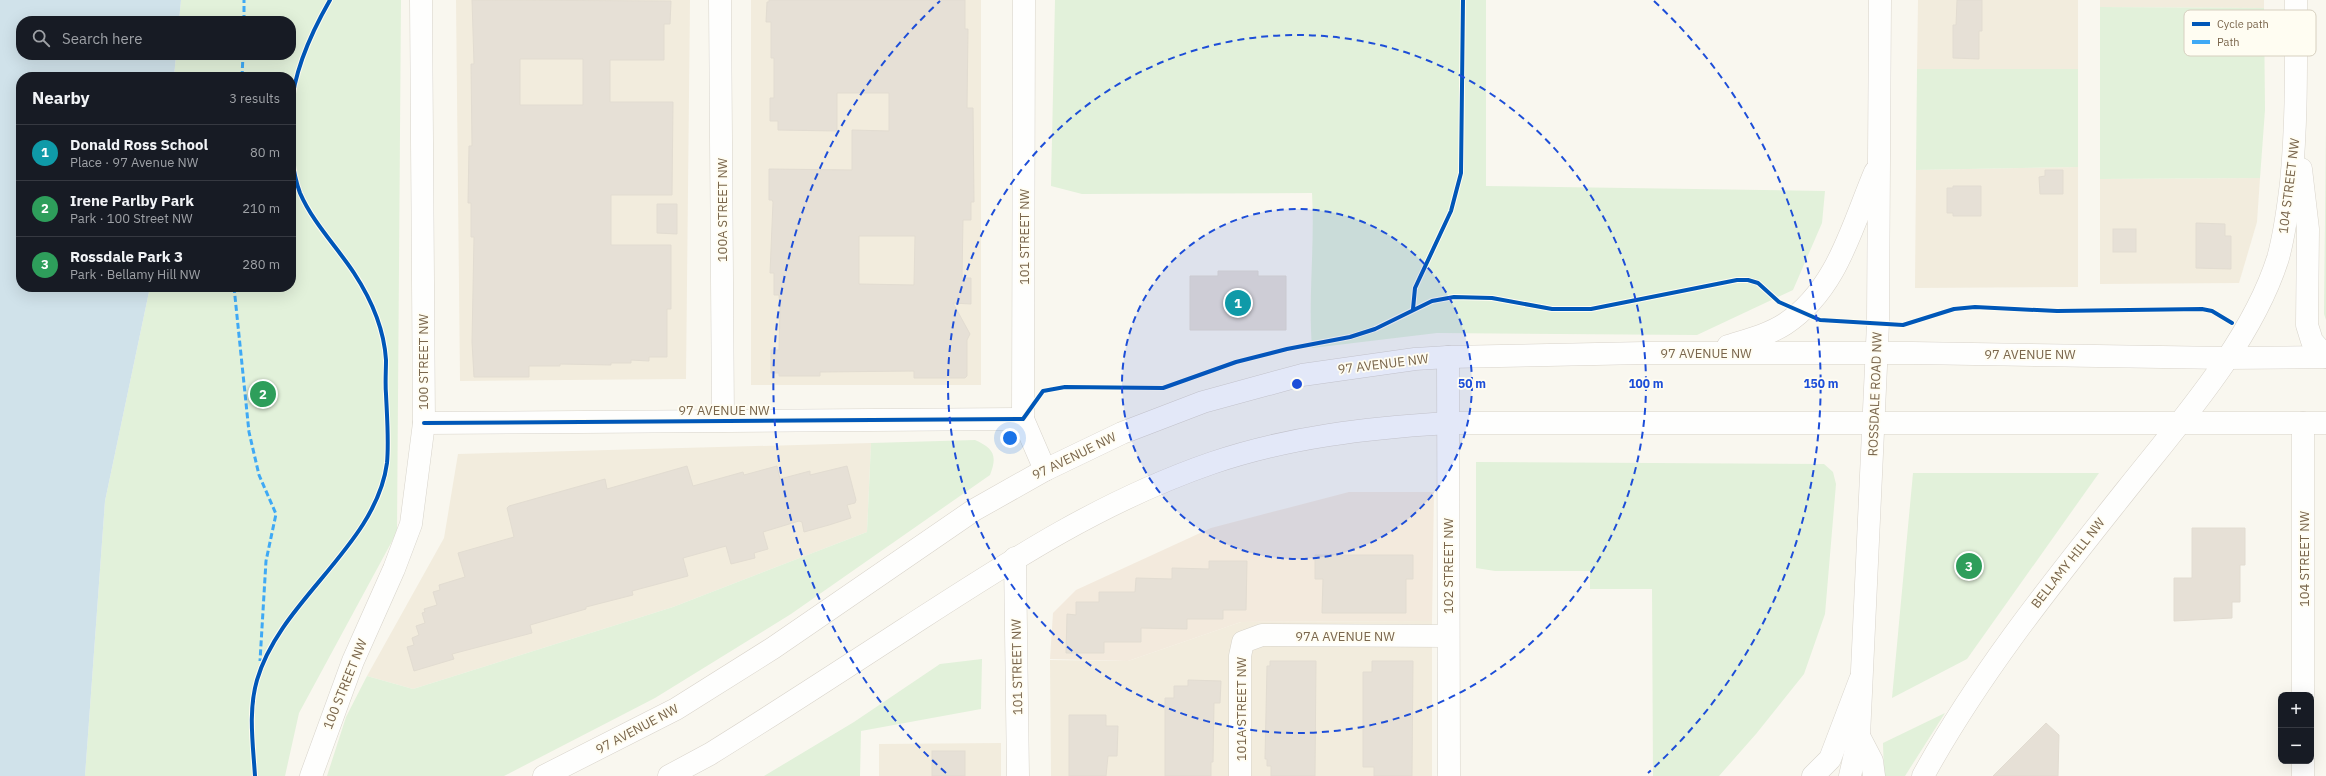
<!DOCTYPE html>
<html lang="en">
<head>
<meta charset="utf-8">
<style>
  :root { --surface:#171b24; --page:#242831; --text:#f1f3f6; --muted:#9ea1a6; --line:#363941; --accent:#0b8043 }
  body { margin:0; font-family:"IBM Plex Sans",sans-serif; background:var(--page); color:var(--text) }
  .controls { position:absolute; right:12px; bottom:12px; display:grid; overflow:hidden; border-radius:8px; box-shadow:0 4px 16px #0002 }
  .controls button { width:36px; height:36px; display:grid; place-items:center; padding:0; border:0; border-bottom:1px solid var(--line); background:var(--surface); color:var(--text); font:20px sans-serif }
  .you { position:absolute; left:1010px; top:438px; width:14px; height:14px; margin:-10px; border:3px solid #fff; border-radius:50%; background:#1a73e8; box-shadow:0 0 0 6px #1a73e833 }
  .badge { display:grid; place-items:center; width:26px; height:26px; border-radius:50%; background:var(--accent); color:#fff; font-size:13px; font-weight:700 }
  .pin { position:absolute; translate:-50% -50%; border:2px solid #fff; box-shadow:0 1px 4px #0006 }
  .list { margin:0; padding:0; list-style:none }
  h2 { display:flex; justify-content:space-between; align-items:center; height:52px; margin:0; padding:0 16px; font-size:17px }
  h2 small { font-size:13px; font-weight:400; color:var(--muted) }
  .list li { display:grid; grid-template-columns:26px 1fr auto; gap:12px; align-items:center; box-sizing:border-box; height:56px; padding:0 16px; border-top:1px solid var(--line) }
  .list b { display:block; font-size:15px; white-space:nowrap }
  .list p { margin:0; font-size:13px; white-space:nowrap; color:var(--muted) }
  .list em { font-size:13px; font-style:normal; color:var(--muted) }
  .icon { flex:none; width:22px; height:22px; fill:none; stroke:currentColor; stroke-width:2; stroke-linecap:round; stroke-linejoin:round }
  .map { position:relative; flex:none; width:2326px; height:776px; overflow:hidden }
  .search { position:absolute; background:var(--surface); box-shadow:0 4px 16px #0002; left:16px; top:16px; width:280px; height:44px; display:flex; align-items:center; gap:10px; box-sizing:border-box; padding:0 14px; border-radius:16px; color:var(--muted); font-size:15px }
  .panel { position:absolute; background:var(--surface); box-shadow:0 4px 16px #0002; left:16px; top:72px; width:280px; height:220px; border-radius:16px }
  .map>svg:first-child { display:block }
  .residential { fill:#f2ecdd }
  .commercial { fill:#f3eadd }
  .green { fill:#e2f1da }
  .water { fill:#d0e2ea }
  .building { fill:#e6e0d6; stroke:#e2dcd1; fill-rule:evenodd }
  .lines { fill:none; stroke-linecap:round; stroke-linejoin:round }
  .minor-casing { stroke:#d7d3ca; stroke-width:23 }
  .tertiary-casing { stroke:#d7d3ca; stroke-width:23 }
  .secondary-casing { stroke:#d8d3ca; stroke-width:23 }
  .minor { stroke:#fefefd; stroke-width:22 }
  .tertiary { stroke:#fefefd; stroke-width:22 }
  .secondary { stroke:#fefefd; stroke-width:22 }
  .quiet { stroke:#3fa9f5; stroke-width:3; stroke-dasharray:6 3; stroke-linecap:butt }
  .cycleway-casing { stroke:#fffdf2; stroke-width:6 }
  .cycleway { stroke:#0057b8; stroke-width:4 }
  .ring { fill:none; stroke:#1d4ed8; stroke-width:2; stroke-dasharray:7 5 }
  .labels { text-anchor:middle; dominant-baseline:central; stroke-width:3.5; stroke-linejoin:round; paint-order:stroke }
  .street-label { font-size:13px; fill:#7a664c; stroke:#fffdf2 }
  .key { fill:#fffdf2; stroke:#d7d0c0; stroke-width:1 }
  .key-label { font-size:11px; fill:#7a664c }
  .centre { fill:#1d4ed8; stroke:#fffdf2; stroke-width:2 }
  .ring-label { font-size:12px; text-anchor:middle; font-weight:bold; fill:#1d4ed8; stroke:#fffdf2; stroke-width:3.5; stroke-linejoin:round; paint-order:stroke }
</style>
</head>
<body>
<div class="map">
<svg width="2326" height="776" viewBox="0 0 2326 776">
  <rect width="100%" height="100%" fill="#f9f7ef"/>
  <g class="residential">
    <path d="M456,0h234l-4,379 -226,2z"/>
    <rect x="751" y="0" width="230" height="385"/>
    <path d="M1918,0h160v69h-161z"/>
    <path d="M2100,0h164v8l-164,-1z"/>
    <path d="M2078,167v120l-163,1 1,-118z"/>
    <path d="M2260,178l-3,44 -18,61 -139,1v-105z"/>
    <path d="M871,443l-4,89 -194,75 -260,82 -46,-13 77,-138 14,-84z"/>
    <path d="M1432,621v155h-381l-1,-116 78,1 113,-39z"/>
    <path d="M1001,743v33h-122v-32z"/>
  </g>
  <path class="commercial" d="M1349,492h85l-2,129 -191,1 -113,39 -78,-2 3,-46 23,-23 135,-62z"/>
  <g class="green">
    <path d="M181,0h220l-4,532 -98,181 -14,63h-200l20,-275 45,-214h141v-210h-117l2,-22h115v-34h-112z"/>
    <path d="M1055,0h431v186l339,5 -3,32 -29,67 -96,45 -260,-2 -125,15c-4,-52 3,-103 0,-155l-230,1 -31,-8z"/>
    <path d="M2100,7l164,1 1,102 -5,68 -160,1z"/>
    <path d="M1917,69h161v98l-162,3z"/>
    <path d="M2326,122v198l-2,-6z"/>
    <path d="M975,440c18,8 23,15 15,35l-199,139 -136,84 -151,78h-177l19,-59 21,-41 46,13 260,-82 194,-75 4,-89z"/>
    <path d="M1476,462l348,2 9,8 3,12 -11,130 -21,60 -48,60 -37,42h-66l-1,-187h-62v-18h-95l-19,-3z"/>
    <path d="M1913,473h186l-132,186 -75,39z"/>
    <path d="M982,659l-1,50 -120,22 -1,45h-96l90,-54 86,-58z"/>
    <path d="M1945,713l-40,63h-21l-1,-33z"/>
  </g>
  <path class="water" d="M0,0h181l-2,21h-158v34h155l-2,22h-153v210h129l-45,214 -20,275h-85z"/>
  <g class="building">
    <path d="M472,0l199,1 -1,23h-6v36h-54v42h63l-1,93h-61v50h60v64h-4v48h-18v4l-18,-1v3h-20v2l-51,-1v2h-31v11h-55l-2,-35 2,-105h-3v-34h-3l1,-57h3l-1,-82h3zM520,59h63v46h-63z"/>
    <path d="M769,0h196v29h3l-1,79h6l1,94h-3v18h-8l-1,58h9v26l-18,-1 17,31 -3,6v36l-2,2h-51v-7l-94,1v4h-41v-3h-8v-23h8l1,-41 -1,-14h-5v-22h-4l3,-71 -1,-2h-3v-31l83,1v-40l37,1v-38h-52v38l-59,-1v-9h-8v-23h4v-40h-3v-36h-5l1,-20h2zM859,236h56l-1,49 -55,-1z"/>
    <path d="M1957,0h25v31h-3v28l-26,-1v-33h3z"/>
    <path d="M2045,170h18v24h-23l-1,-17 6,-1z"/>
    <path d="M1953,186h28v30h-28v-3h-6v-25h6z"/>
    <path d="M657,204h20v30l-20,-1z"/>
    <path d="M2196,223l29,1v12h6v33l-35,-1z"/>
    <rect x="2113" y="229" width="23" height="23"/>
    <path d="M1218,271h40v5h28v54h-96v-54h28z"/>
    <path d="M687,466l6,20 50,-14 1,3 33,-9 3,13 30,-8v4l37,-9 9,34 -1,3 -8,2 4,13 -22,7 -25,7 -2,-10 -3,-1 -36,11 5,17 -14,4 1,5 -24,6 -5,-18 -43,12 5,18 -56,15 1,4 -47,12v2l-56,16 2,8 -80,21 2,5 -40,12 -7,-24 7,-2 -2,-7 7,-3 -3,-9 9,-3 -3,-10 3,-1 -1,-3 13,-4 -4,-13 7,-2 -1,-5 26,-8 -7,-24 56,-16 -7,-29 2,-2 96,-27 2,10z"/>
    <path d="M2192,528h53v37h-5v37h-8v16l-58,3v-43h18z"/>
    <path d="M1315,555h98v24h-7v34h-84l1,-34h-8z"/>
    <path d="M1209,561h38l-1,49h-23v9h-36v10l-46,-1v14h-37v11h-38l1,-39 9,1v-13h23v-10h36l1,-14 36,1v-11l37,1z"/>
    <path d="M1270,661h46l-1,115h-44v-10h-4v-7h-2l2,-93h3z"/>
    <path d="M1372,661h41l-1,115h-38v-9h-11v-95h9z"/>
    <path d="M1188,680l33,1 -1,22h-6l-1,59h-2v14h-46v-78h9v-12h14z"/>
    <path d="M1069,715h37v11h12l-1,30h-9l-2,20h-37z"/>
    <path d="M2046,723l13,12 -1,41h-65z"/>
    <rect x="932" y="751" width="33" height="25"/>
  </g>
  <g class="lines">
    <defs>
      <g id="minor">
        <path d="M720,0l3,419"/>
        <path d="M1024,0l-1,419 22,51"/>
        <path d="M1448,357l1,419"/>
        <path d="M424,423l599,-4"/>
        <path d="M2303,423v272"/>
        <path d="M1015,558l3,218"/>
        <path d="M311,776l42,-115 41,-92 17,-45 13,-101 -3,-423"/>
        <path d="M1240,776v-120l3,-14 19,-7 186,1"/>
        <path d="M2303,776v-15"/>
      </g>
      <g id="tertiary">
        <path d="M1859,736l13,25 2,15"/>
        <path d="M1813,776l17,-17 30,-79"/>
      </g>
      <g id="secondary">
        <path d="M2301,169l7,60 -1,96 5,16 14,16"/>
        <path d="M1728,346c19,-6 40,-11 57,-22 52,-34 67,-98 90,-152"/>
        <path d="M544,776l132,-67 97,-61 201,-138 71,-40 77,-37 81,-31 99,-27 113,-16 33,-2 196,-4h269l313,5 100,-1"/>
        <path d="M669,776l41,-22c66,-41 132,-84 198,-127 99,-64 191,-125 304,-164 76,-26 156,-35 235,-40h879"/>
        <path d="M1850,776l9,-40 19,-413 2,-323"/>
        <path d="M1923,776c57,-104 131,-195 204,-287 54,-68 125,-148 151,-231 7,-25 10,-50 13,-75 6,-61 5,-122 5,-183"/>
      </g>
    </defs>
    <use href="#minor" class="minor-casing"/>
    <use href="#tertiary" class="tertiary-casing"/>
    <use href="#secondary" class="secondary-casing"/>
    <use href="#minor" class="minor"/>
    <use href="#tertiary" class="tertiary"/>
    <use href="#secondary" class="secondary"/>
    <g class="quiet">
      <path d="M244,21v-21"/>
      <path d="M242,77l1,-22"/>
      <path d="M234,287l15,145 10,43 17,39 -10,47 -6,100"/>
    </g>
    <defs>
      <g id="cycleway">
        <path d="M291,109c3,-39 20,-76 39,-109"/>
        <path d="M1413,309l2,-21 36,-77 10,-38 2,-173"/>
        <path d="M424,423l599,-4 20,-28 22,-4 98,1 73,-26 51,-13 63,-12 25,-8 57,-28 22,-4 38,1 60,11h39l146,-29h11l10,3 21,19 41,18 83,5 51,-16 21,-2 82,4 145,-2 10,2 20,12"/>
        <path d="M255,776c-2,-32 -7,-65 2,-96 23,-80 119,-134 130,-217 2,-22 0,-46 -1,-69 -1,-11 0,-23 0,-34 -2,-32 -15,-61 -32,-87 -17,-26 -41,-50 -54,-80 -5,-13 -7,-26 -9,-40"/>
      </g>
    </defs>
    <use href="#cycleway" class="cycleway-casing"/>
    <use href="#cycleway" class="cycleway"/>
  </g>
  <circle cx="1297" cy="384" r="175" fill="#1d4ed8" fill-opacity=".12"/>
  <g class="ring">
    <circle cx="1297" cy="384" r="175"/>
    <circle cx="1297" cy="384" r="349"/>
    <path d="M946 773A524 524 0 0 1 940 1M1654 1A524 524 0 0 1 1648 773"/>
  </g>
  <g class="labels">
    <g class="street-label">
      <text transform="translate(2289 186) rotate(-83)">104 STREET NW</text>
      <text transform="translate(722 210) rotate(-90)">100A STREET NW</text>
      <text transform="translate(1024 237) rotate(-90)">101 STREET NW</text>
      <text x="1706" y="353">97 AVENUE NW</text>
      <text x="2030" y="354">97 AVENUE NW</text>
      <text transform="translate(423 362) rotate(-90)">100 STREET NW</text>
      <text transform="translate(1383 364) rotate(-7)">97 AVENUE NW</text>
      <text transform="translate(1875 394) rotate(-88)">ROSSDALE ROAD NW</text>
      <text x="724" y="410">97 AVENUE NW</text>
      <text transform="translate(1074 456) rotate(-26)">97 AVENUE NW</text>
      <text transform="translate(2304 559) rotate(-90)">104 STREET NW</text>
      <text transform="translate(2068 563) rotate(-52)">BELLAMY HILL NW</text>
      <text transform="translate(1448 566) rotate(-90)">102 STREET NW</text>
      <text x="1345" y="636">97A AVENUE NW</text>
      <text transform="translate(1017 667) rotate(-91)">101 STREET NW</text>
      <text transform="translate(345 684) rotate(-68)">100 STREET NW</text>
      <text transform="translate(1241 709) rotate(-90)">101A STREET NW</text>
      <text transform="translate(637 729) rotate(-28)">97 AVENUE NW</text>
    </g>
  </g>
  <rect x="2184" y="10" width="132" height="46" rx="6" class="key"/>
  <rect x="2192" y="22" width="18" height="4" fill="#0057b8"/>
  <rect x="2192" y="40" width="18" height="4" fill="#3fa9f5"/>
  <g class="key-label">
    <text x="2217" y="28">Cycle path</text>
    <text x="2217" y="46">Path</text>
  </g>
  <circle cx="1297" cy="384" r="6" class="centre"/>
  <g class="ring-label">
    <text x="1472" y="388">50 m</text>
    <text x="1646" y="388">100 m</text>
    <text x="1821" y="388">150 m</text>
  </g>
</svg>
<div class="controls">
<button>+</button>
<button>−</button>
</div>
<div class="you"></div>
<div class="pin badge" style="left:1238px;top:303px;background:#0f9aa8">1</div>
<div class="pin badge" style="left:263px;top:394px;background:#2e9e5b">2</div>
<div class="pin badge" style="left:1969px;top:566px;background:#2e9e5b">3</div>
<div class="search"><svg class="icon" aria-label="search" viewBox="0 0 24 24"><circle cx="10" cy="10" r="6"/><path d="M15 15l6 6"/></svg>Search here</div>
<section class="panel">
<h2>Nearby<small>3 results</small></h2>
<ul class="list">
<li><span class="badge" style="background:#0f9aa8">1</span><div><b>Donald Ross School</b><p>Place · 97 Avenue NW</p></div><em>80 m</em></li>
<li><span class="badge" style="background:#2e9e5b">2</span><div><b>Irene Parlby Park</b><p>Park · 100 Street NW</p></div><em>210 m</em></li>
<li><span class="badge" style="background:#2e9e5b">3</span><div><b>Rossdale Park 3</b><p>Park · Bellamy Hill NW</p></div><em>280 m</em></li>
</ul>
</section>
</div>
</body>
</html>
